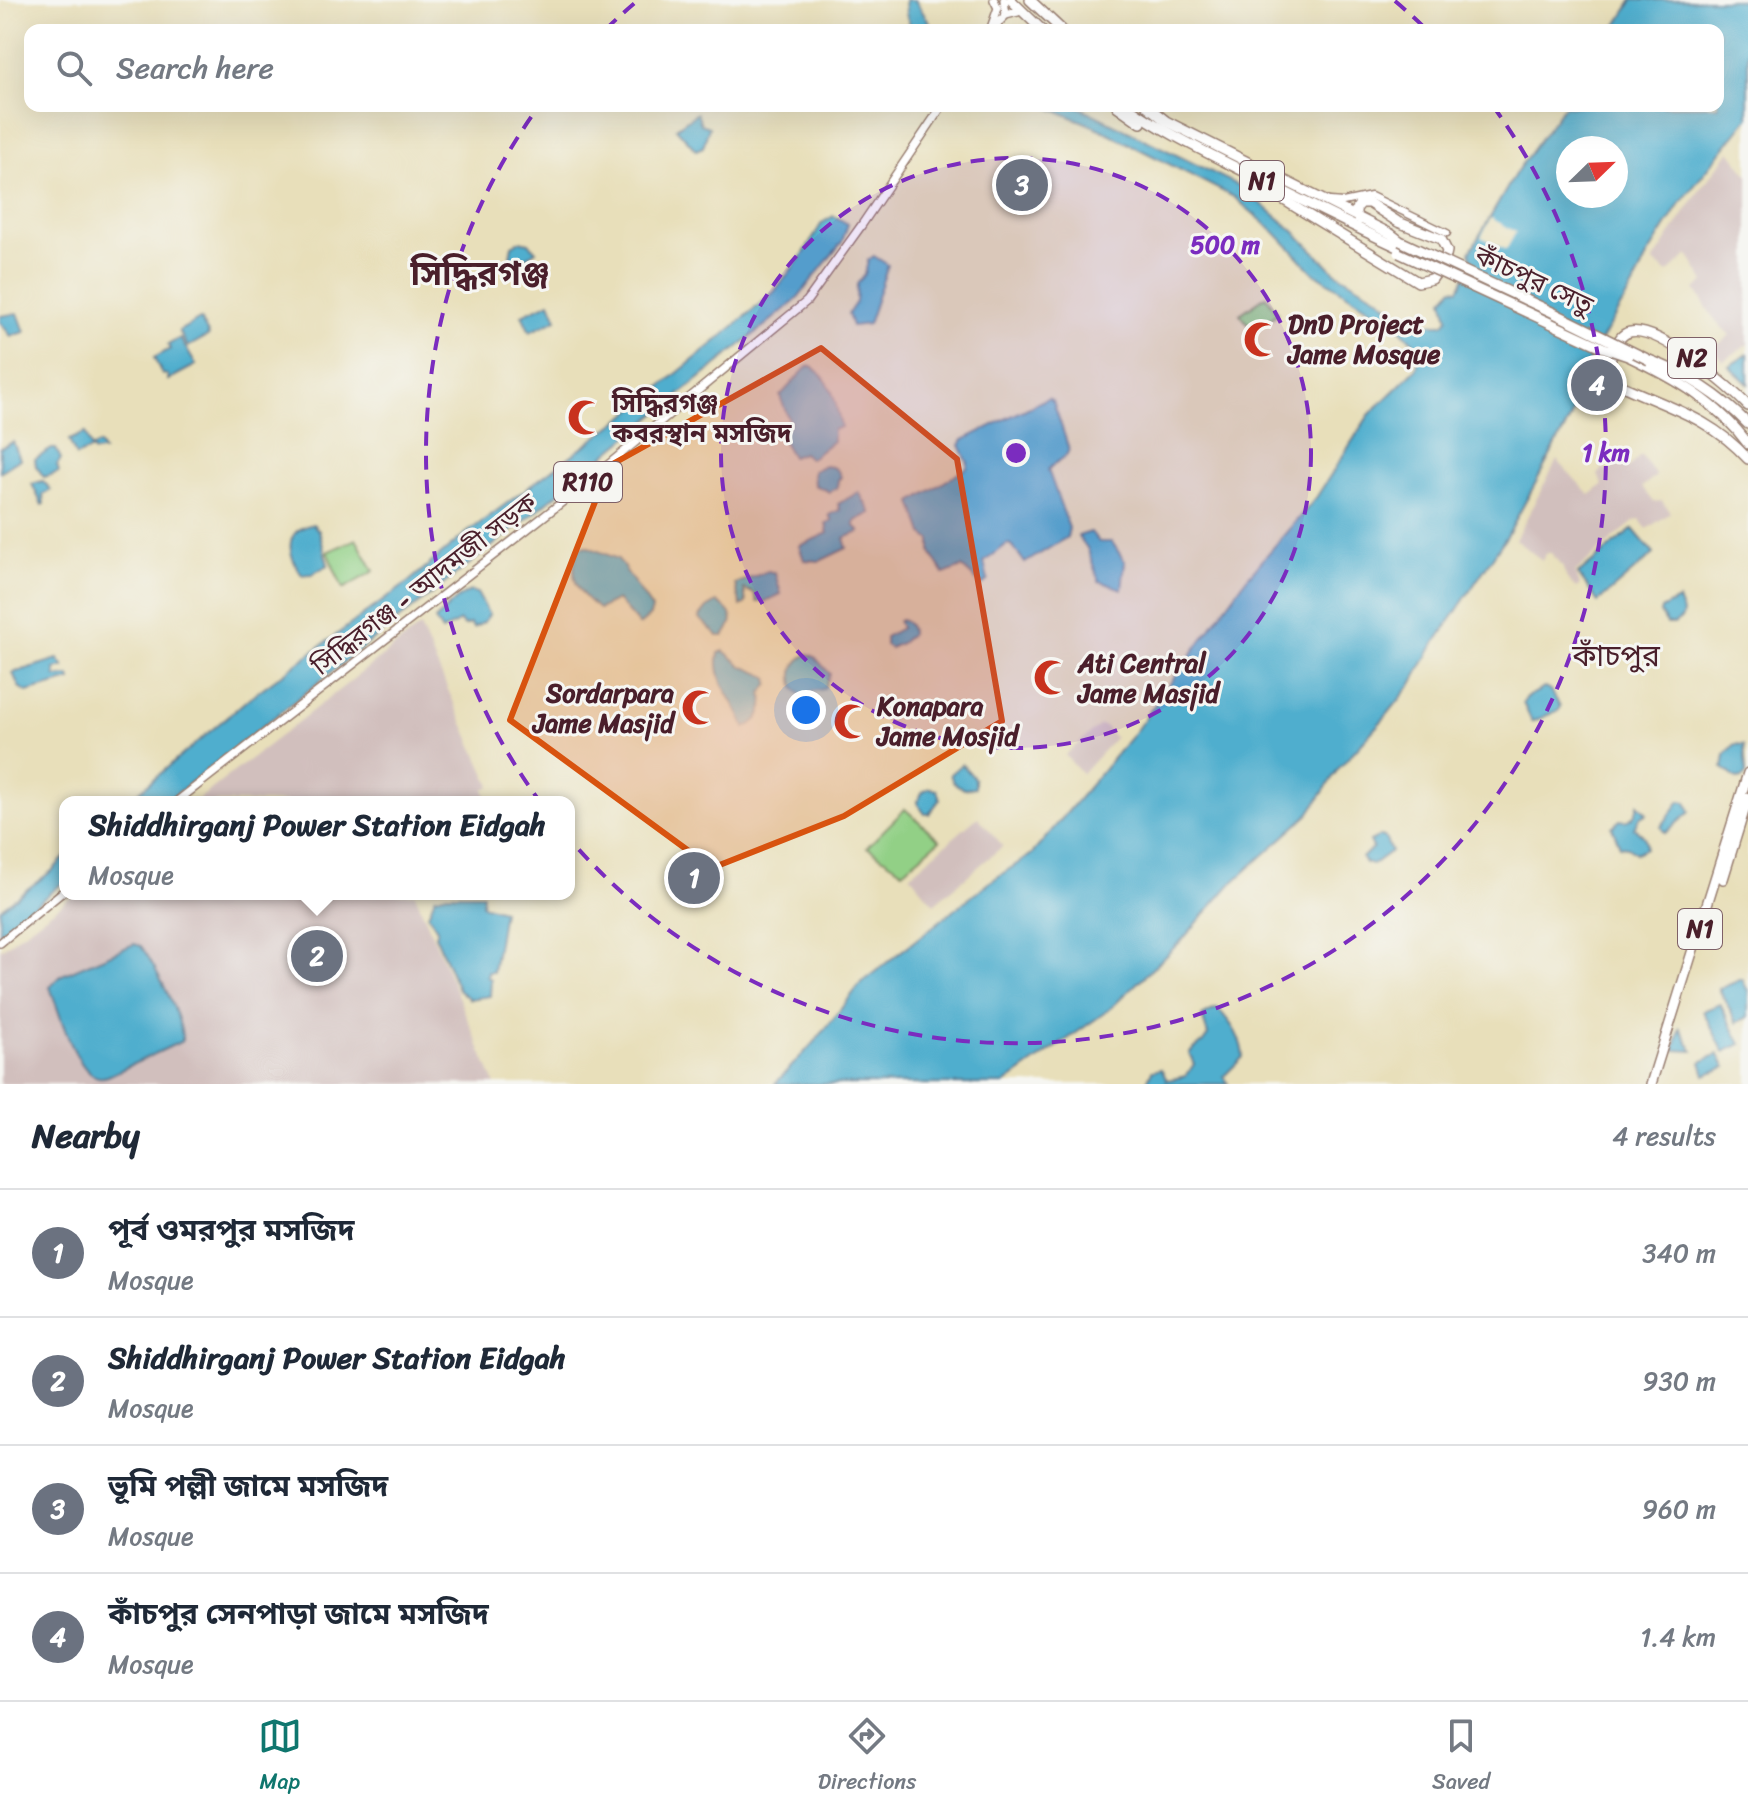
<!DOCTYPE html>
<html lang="en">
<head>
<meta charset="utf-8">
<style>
  :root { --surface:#fff; --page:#f2f2f3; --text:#1f2937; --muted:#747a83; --line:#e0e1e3; --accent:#0f766e }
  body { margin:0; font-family:Sriracha,"Noto Sans Bengali",sans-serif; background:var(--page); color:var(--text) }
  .compass { position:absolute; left:1556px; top:136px; width:72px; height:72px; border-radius:50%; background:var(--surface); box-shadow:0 8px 32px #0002; rotate:67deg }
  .you { position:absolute; left:806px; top:710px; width:28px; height:28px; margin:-20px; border:6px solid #fff; border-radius:50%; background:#1a73e8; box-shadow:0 0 0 12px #1a73e833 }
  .badge { display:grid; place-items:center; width:52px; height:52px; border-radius:50%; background:var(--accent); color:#fff; font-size:26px; font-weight:700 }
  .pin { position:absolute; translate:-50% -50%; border:4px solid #fff; box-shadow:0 2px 8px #0006 }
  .popup { position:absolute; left:59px; top:796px; width:516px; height:104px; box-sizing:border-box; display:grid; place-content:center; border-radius:16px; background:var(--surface); filter:drop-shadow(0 2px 6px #0005); font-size:26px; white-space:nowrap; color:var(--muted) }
  .popup b { font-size:30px; color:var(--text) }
  .popup::after { content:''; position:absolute; left:50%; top:100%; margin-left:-16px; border:16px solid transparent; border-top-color:var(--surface) }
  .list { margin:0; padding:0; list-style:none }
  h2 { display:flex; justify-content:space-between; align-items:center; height:104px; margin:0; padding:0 32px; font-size:34px }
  h2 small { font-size:26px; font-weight:400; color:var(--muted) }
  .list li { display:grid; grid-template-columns:52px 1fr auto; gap:24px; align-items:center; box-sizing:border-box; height:128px; padding:0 32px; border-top:2px solid var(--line) }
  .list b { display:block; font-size:30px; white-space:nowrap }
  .list p { margin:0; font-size:26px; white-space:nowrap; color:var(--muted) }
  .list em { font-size:26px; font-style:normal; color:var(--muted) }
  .icon { flex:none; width:44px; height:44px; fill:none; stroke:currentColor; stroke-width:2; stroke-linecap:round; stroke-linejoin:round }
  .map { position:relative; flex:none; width:1748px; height:1084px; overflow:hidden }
  .search { position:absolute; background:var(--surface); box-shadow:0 8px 32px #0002; left:24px; right:24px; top:24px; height:88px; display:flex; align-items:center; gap:20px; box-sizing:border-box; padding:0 28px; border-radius:16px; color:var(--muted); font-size:30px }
  .sheet { height:616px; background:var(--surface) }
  nav { display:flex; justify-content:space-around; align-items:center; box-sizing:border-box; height:112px; border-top:2px solid var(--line); background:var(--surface); font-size:22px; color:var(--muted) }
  nav a { display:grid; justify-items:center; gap:4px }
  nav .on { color:var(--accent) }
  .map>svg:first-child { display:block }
  .industrial { fill:#d1bfbd }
  .green { fill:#92d086; stroke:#6e7858; stroke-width:2 }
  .water { fill:#50aece; stroke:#4d667c; stroke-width:2; fill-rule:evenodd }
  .pier { fill:#e8dfba }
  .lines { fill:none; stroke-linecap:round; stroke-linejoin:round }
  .secondary-casing { stroke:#997f72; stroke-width:9 }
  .primary-casing { stroke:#997f72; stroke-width:10 }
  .highway-casing { stroke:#997f72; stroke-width:12 }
  .secondary { stroke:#fff; stroke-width:6 }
  .primary { stroke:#fff; stroke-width:7 }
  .highway { stroke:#fff; stroke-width:9 }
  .highway-bridge-casing { stroke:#997f72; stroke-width:12; stroke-linecap:butt }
  .highway-bridge { stroke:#fff; stroke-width:9 }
  .marked { fill:#d8530f; fill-opacity:0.2; stroke:#d8530f; stroke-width:6; stroke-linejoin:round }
  .ring { fill:none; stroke:#7b2cbf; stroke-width:4; stroke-dasharray:14 10 }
  .labels { text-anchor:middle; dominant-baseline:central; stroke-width:6; stroke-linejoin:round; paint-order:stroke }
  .shield { fill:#f6f6f2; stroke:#7e6067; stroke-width:2 }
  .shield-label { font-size:24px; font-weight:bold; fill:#4a1f2b }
  .street-label { font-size:26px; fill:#4a1f2b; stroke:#f6f6f2 }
  .poi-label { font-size:26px; font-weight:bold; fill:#4a1f2b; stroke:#f6f6f2; text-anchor:start }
  .quarter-label { font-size:30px; fill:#4a1f2b; stroke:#f6f6f2 }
  .district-label { font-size:34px; font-weight:bold; fill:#4a1f2b; stroke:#f6f6f2 }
  .centre { fill:#7b2cbf; stroke:#f6f6f2; stroke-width:4 }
  .ring-label { font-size:24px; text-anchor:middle; font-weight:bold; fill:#7b2cbf; stroke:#f6f6f2; stroke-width:6; stroke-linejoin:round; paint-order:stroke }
</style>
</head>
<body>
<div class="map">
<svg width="1748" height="1084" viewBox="0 0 1748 1084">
  <rect width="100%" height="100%" fill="#f6f6f2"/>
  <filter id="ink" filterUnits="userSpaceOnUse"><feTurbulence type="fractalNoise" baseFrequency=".0125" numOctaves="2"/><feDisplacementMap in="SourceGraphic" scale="16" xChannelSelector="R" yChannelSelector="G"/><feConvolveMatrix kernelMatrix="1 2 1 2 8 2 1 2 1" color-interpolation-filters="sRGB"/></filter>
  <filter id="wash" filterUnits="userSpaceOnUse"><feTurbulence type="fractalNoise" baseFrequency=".006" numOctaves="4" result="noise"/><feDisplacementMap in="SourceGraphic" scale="32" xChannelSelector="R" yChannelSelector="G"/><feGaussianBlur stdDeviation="1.8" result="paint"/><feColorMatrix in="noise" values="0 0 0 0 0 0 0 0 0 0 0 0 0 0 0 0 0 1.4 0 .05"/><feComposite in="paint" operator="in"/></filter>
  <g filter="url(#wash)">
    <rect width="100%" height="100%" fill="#e8dfba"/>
    <g class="industrial">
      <path d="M1730,151l18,24v169l-25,17 -9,-13 16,-13 -14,-13 -21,-33 10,-7 -17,-27 -20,18 -15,-11 44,-68z"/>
      <path d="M1641,455l15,21 -14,11 12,15 8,-1 8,12 -23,16 -7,-9 -5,1 -22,18 -38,33 5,13 -4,3 -9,-9 -5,-13 -11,-13h-4l-5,7 -27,-20 42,-80 33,35 13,-10 -5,-10 5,-7 5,3 11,-11 9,8z"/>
      <path d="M420,627l71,159 -7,3 5,13h-294z"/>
      <path d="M1100,725l6,2 9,11 -33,36 -17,-19z"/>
      <path d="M978,817l25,29 -69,58 -24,-29z"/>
      <path d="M75,894h340l80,190h-495v-134z"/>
    </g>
    <g class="green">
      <path d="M1266,296l12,17 -24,18 -14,-17z"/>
      <path d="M356,539l18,32 -31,18 -16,-37z"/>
      <path d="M905,809l35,31 -37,31 -36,-24z"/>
    </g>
    <g class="water">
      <path d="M905,0h10l19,30h-22l-6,-16z"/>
      <path d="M1633,0h115v118l-69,87 -31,50 -15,31 -44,74 -19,59 -62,115 -77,115 -19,35 -25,31 -49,54 -29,45 -79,71 -48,55 -72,69 -106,75h-229l43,-46 44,-56 128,-100 42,-28 100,-118 114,-157 70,-81 53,-83 48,-47 3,-19 -23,-23 -84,-54 -38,-40 -41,-35 -138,-70 -51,-21h32l163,80 54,45 41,41 46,27 16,15 30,10h17l4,-6 -5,-19 10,-11 6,1 13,-27 -2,-10 47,-81 47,-65h154v-76h-104zM1568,148h48v48h-48z"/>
      <path d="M697,113l4,11 8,3 -6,20 -7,3 -20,-22z"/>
      <path d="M834,216l14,8 -6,18 -47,59 -267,217 -362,284h-39l121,-103 158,-115 58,-49 161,-119 94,-77 55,-47 30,-39 18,-30z"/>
      <path d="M519,241l10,2 7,8 -16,10 -10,-4 2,-12z"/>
      <path d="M874,256l14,9 -20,59 -16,2 -4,-12 8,-12 1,-18 8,-10 3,-14z"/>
      <path d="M550,302l7,17 -27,13 -8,-17z"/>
      <path d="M18,313l7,19 -14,4 -11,-14v-6z"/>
      <path d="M200,319l9,16 -21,12 -9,-16z"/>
      <path d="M180,338l16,27 -28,15v-5l-6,-1 -8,-16 16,-9 -2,-4z"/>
      <path d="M1748,354v30l-19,-18z"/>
      <path d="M812,366c23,19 22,33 29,61l-8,3v11l-23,18 -7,-6 -11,4 -12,-21 10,-13 -10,-27 27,-29z"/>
      <path d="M1048,398l5,3 16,48c-3,12 -15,12 -21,21l21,58 -2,9 -42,26 -13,-18 -5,-1 -23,18 4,18 -6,5 -20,-18 -18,7 -13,-21v-13l-8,-6 -11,-32 55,-34 1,-5 -8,-18 3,-5z"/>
      <path d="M85,433l6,15 8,-4 4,7 -9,1 -2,-3 -16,7 -7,-16z"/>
      <path d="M13,442l7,17 -20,13v-24z"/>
      <path d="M52,449h4l5,10 -4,6 2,7 -15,5 -8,-11 -1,-7z"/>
      <path d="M823,466c10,0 15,2 18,11l-3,3 -1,8 -7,4 -16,-7 -1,-14z"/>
      <path d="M43,481l8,9 -8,5 1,9 -2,1 -10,-21z"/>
      <path d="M859,492l12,21 -16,8v5l5,6 -16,6 3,10 -27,13 -16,-1 -5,-14 29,-13 -2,-9 6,-3 -3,-6 11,-5 -2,-6z"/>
      <path d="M313,524l6,7 9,34 -16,9 -10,1c-15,-22 -19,-44 11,-51z"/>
      <path d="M1633,529l21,25 -56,48 -20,-28z"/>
      <path d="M1091,532l8,10h13l13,20 -3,27 -23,-8 -12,-33 -9,-12z"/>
      <path d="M586,546l32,13 34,50 -2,7 -11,9 -22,-25 -18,9c-24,-17 -30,-32 -21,-61z"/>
      <path d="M768,571l7,2 6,21 -17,8h-7l-2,-8 -11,-5 2,14 -5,3 -6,-22z"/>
      <path d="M470,591l7,2 12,22 -6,8 -10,5 -3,-4 -6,2 -4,-5 -18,10 -7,-11c13,-12 19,-21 35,-29z"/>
      <path d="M1678,600l5,12 -1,6 -8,6h-7l-7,-11 1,-4z"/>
      <path d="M717,602c16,11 20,17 7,34h-6l-19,-18 8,-10z"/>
      <path d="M898,620c9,0 13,6 13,14l-10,9 -11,5 -5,-3v-8l16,-9z"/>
      <path d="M724,651l18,15 26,11 1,6 -7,10c4,16 -2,28 -17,35 -7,-25 -33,-47 -26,-75z"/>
      <path d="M808,654l7,3 15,17 -6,15 -12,2 -8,7 -9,-9c-5,-16 -2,-27 13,-35z"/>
      <path d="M58,659l6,8 -9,2 1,8 14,-1 1,4 -44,12 -8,-5 -6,-14z"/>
      <path d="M1544,688l7,3 9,15 -1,4 -27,12 -9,-19 4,-6z"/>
      <path d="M1735,744l9,1 2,29 -3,4 -6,1 -14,-11 2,-13z"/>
      <path d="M962,764l13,15v9l-11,1 -11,-7 -3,-8z"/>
      <path d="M929,788l8,2 3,9 -11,15h-4l-8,-11 5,-10z"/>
      <path d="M1680,801l6,1 4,10 -25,21 -4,-6z"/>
      <path d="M1638,804l9,9 -8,5 -5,10c7,5 14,10 12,20l-10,5 -8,-6 -8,-1 -8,-19 8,-7c10,3 17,-6 18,-16z"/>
      <path d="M1380,836l5,2 6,13 -19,14 -7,-2 -3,-5 11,-11 -3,-6z"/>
      <path d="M65,857v24l-65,52v-24l52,-38z"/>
      <path d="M447,894h36l-1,11 21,6 -10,61h-5l-1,5 4,2 -1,17 -20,3 -11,-8 -24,-56 2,-6 -9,-14 7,-18z"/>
      <path d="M134,944l7,2c14,20 42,72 41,95l-74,35c-6,2 -12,2 -18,-3 -18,-15 -32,-64 -40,-86l12,-12z"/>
      <path d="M1742,979l6,12v26l-11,6 -18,-34z"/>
      <path d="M1720,1004l21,40 -17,8 -21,-41z"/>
      <path d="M1217,1008c13,13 25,31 26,49l-19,19 4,8h-79l-2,-3 5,-10 9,-2 6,11 19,-4 8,-12 -5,-11 14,-11 5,-7 -6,-19z"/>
      <path d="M1680,1028l13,23 -19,-1z"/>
      <path d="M1718,1054l8,13 -21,8 -4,-13z"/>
    </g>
    <path class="pier" d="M1491,218l25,14 -10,18 -25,-13z"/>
  </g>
  <g filter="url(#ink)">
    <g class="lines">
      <defs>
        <path id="secondary" d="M1330,201l13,1 28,-6 76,37"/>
        <g id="primary">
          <path d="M1004,0l2,15"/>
          <path d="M991,28l7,-20 -4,-8"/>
          <path d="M991,30l15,-15 12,-3"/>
          <path d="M176,802l394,-306 237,-195 54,-75 81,-120"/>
          <path d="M0,943l65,-53"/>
        </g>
        <g id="highway">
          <path d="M1011,0l31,30"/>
          <path d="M1030,0l32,30"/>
          <path d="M1117,106l24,17"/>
          <path d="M1127,106c40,28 81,47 124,69 62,31 124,63 189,91"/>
          <path d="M1147,106l19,15 225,113 9,7"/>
          <path d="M1274,194l144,88 14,-3 13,-19 2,-9 -6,-12 -43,-17 -29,-19h-8l-5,6v6l4,5"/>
          <path d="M1628,356c46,22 90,46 120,88"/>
          <path d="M1649,360c38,14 71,35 99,64"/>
          <path d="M1748,406c-19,-20 -90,-81 -118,-74 -11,2 -14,14 -18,23 -5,11 -4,19 4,28 50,24 93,33 132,76"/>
          <path d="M1723,879l25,-81"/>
          <path d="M1651,1084l97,-311"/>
        </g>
      </defs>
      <use href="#secondary" class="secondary-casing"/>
      <use href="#primary" class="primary-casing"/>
      <use href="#highway" class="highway-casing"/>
      <use href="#secondary" class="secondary"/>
      <use href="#primary" class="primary"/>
      <use href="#highway" class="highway"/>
      <defs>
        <g id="highway-bridge">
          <path d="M1400,241l152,71 97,48"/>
          <path d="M1399,253l205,95 24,8"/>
        </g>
      </defs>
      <use href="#highway-bridge" class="highway-bridge-casing"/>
      <use href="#highway-bridge" class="highway-bridge"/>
    </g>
  </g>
  <path class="marked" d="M821,348l136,111 45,262 -158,95 -132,52 -202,-148 99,-254z"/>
  <circle cx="1016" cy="453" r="295" fill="#7b2cbf" fill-opacity=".12"/>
  <g class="ring">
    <circle cx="1016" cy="453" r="295"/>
    <path d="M606 29A590 590 0 0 1 637 1M1395 1A590 590 0 0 1 1426 29M1493 106A590 590 0 1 1 539 106"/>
  </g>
  <defs>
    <symbol id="mosque-bare" viewBox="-9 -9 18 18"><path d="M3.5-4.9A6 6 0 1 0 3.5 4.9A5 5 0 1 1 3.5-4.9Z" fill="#c8321e" stroke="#f6f6f2" stroke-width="2.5" paint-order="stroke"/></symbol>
  </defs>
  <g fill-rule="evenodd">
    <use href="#mosque-bare" x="1236" y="314" width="51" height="51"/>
    <use href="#mosque-bare" x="560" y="392" width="51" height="51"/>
    <use href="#mosque-bare" x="1026" y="652" width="51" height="51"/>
    <use href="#mosque-bare" x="674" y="682" width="51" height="51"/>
    <use href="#mosque-bare" x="826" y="696" width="51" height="51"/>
  </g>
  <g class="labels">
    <g class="shield">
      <rect x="1240" y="161" width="44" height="40" rx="6"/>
      <rect x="1668" y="338" width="48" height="40" rx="6"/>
      <rect x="554" y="462" width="68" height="40" rx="6"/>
      <rect x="1678" y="909" width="44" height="40" rx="6"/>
    </g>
    <g class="shield-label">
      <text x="1262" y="181">N1</text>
      <text x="1692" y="358">N2</text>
      <text x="588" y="482">R110</text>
      <text x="1700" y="929">N1</text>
    </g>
    <g class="street-label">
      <text transform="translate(1534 280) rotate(25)">কাঁচপুর সেতু</text>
      <text transform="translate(424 584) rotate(-38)">সিদ্ধিরগঞ্জ - আদমজী সড়ক</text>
    </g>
    <g class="poi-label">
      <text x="1288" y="324">DnD Project<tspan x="1288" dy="30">Jame Mosque</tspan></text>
      <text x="612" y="403">সিদ্ধিরগঞ্জ<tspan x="612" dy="30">কবরস্থান মসজিদ</tspan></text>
      <text x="1078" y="663">Ati Central<tspan x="1078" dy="30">Jame Masjid</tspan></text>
      <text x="674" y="693" text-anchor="end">Sordarpara<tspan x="674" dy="30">Jame Masjid</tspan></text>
      <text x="877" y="706">Konapara<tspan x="877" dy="30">Jame Mosjid</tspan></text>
    </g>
    <g class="quarter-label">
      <text x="1616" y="656">কাঁচপুর</text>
    </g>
    <g class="district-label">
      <text x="480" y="274">সিদ্ধিরগঞ্জ</text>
    </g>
  </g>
  <circle cx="1016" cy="453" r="12" class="centre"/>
  <g class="ring-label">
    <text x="1225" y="253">500 m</text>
    <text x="1606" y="461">1 km</text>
  </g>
</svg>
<svg class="compass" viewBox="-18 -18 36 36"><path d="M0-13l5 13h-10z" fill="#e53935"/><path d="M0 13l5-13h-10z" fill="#747a83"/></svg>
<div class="you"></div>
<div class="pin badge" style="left:694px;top:878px;background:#6b7280">1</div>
<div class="pin badge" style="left:317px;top:956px;background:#6b7280">2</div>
<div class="popup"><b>Shiddhirganj Power Station Eidgah</b>Mosque</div>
<div class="pin badge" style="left:1022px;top:185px;background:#6b7280">3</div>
<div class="pin badge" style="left:1597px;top:385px;background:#6b7280">4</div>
<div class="search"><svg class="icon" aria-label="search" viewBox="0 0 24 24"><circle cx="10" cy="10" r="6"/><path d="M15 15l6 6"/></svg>Search here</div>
</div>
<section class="sheet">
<h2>Nearby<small>4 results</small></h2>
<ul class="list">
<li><span class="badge" style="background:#6b7280">1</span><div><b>পূর্ব ওমরপুর মসজিদ</b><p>Mosque</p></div><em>340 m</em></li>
<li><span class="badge" style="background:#6b7280">2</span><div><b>Shiddhirganj Power Station Eidgah</b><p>Mosque</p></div><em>930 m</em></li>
<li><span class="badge" style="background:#6b7280">3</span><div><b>ভূমি পল্লী জামে মসজিদ</b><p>Mosque</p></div><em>960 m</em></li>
<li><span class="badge" style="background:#6b7280">4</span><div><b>কাঁচপুর সেনপাড়া জামে মসজিদ</b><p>Mosque</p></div><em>1.4 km</em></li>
</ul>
</section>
<nav>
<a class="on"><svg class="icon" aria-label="map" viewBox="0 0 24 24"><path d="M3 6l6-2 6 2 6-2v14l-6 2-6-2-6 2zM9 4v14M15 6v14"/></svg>Map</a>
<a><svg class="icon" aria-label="directions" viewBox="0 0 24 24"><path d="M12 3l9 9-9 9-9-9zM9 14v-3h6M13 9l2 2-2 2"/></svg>Directions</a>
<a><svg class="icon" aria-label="saved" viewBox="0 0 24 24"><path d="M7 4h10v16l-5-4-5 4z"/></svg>Saved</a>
</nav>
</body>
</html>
